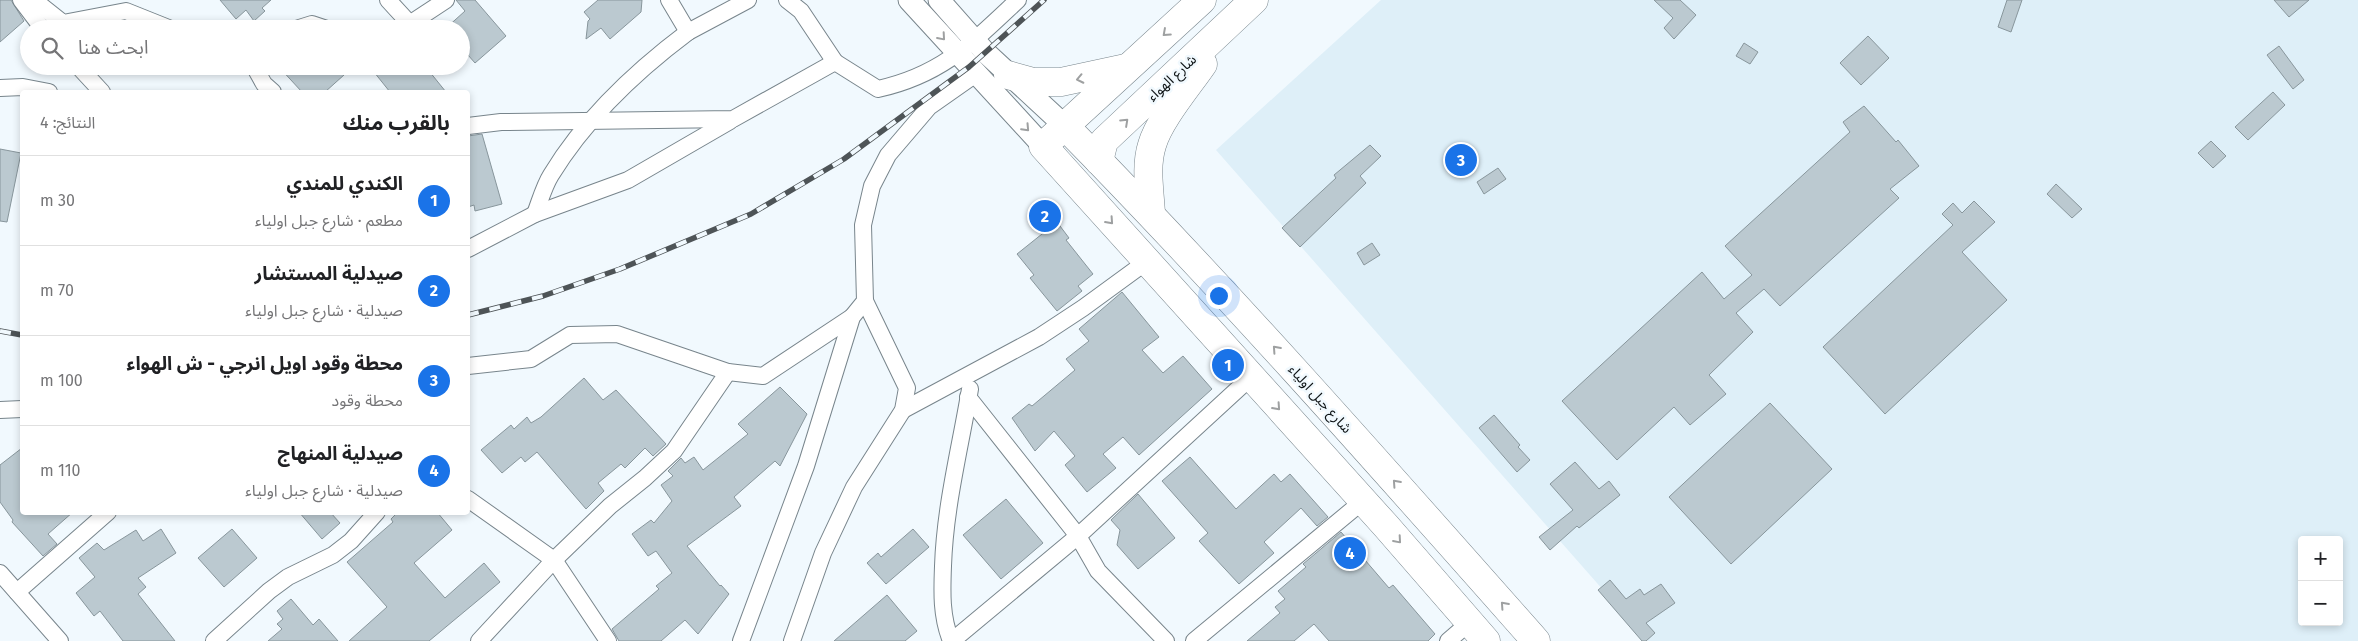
<!DOCTYPE html>
<html lang="ar">
<head>
<meta charset="utf-8">
<style>
  :root { --surface:#fff; --page:#f2f2f2; --text:#202124; --muted:#757577; --line:#e0e0e0; --accent:#1a73e8 }
  body { margin:0; font-family:"Fira Sans","Noto Sans Arabic",sans-serif; background:var(--page); color:var(--text); direction:rtl }
  .controls { position:absolute; right:15px; bottom:15px; display:grid; overflow:hidden; border-radius:5px; box-shadow:0 2px 8px #0003 }
  .controls button { width:45px; height:45px; display:grid; place-items:center; padding:0; border:0; border-bottom:1px solid var(--line); background:var(--surface); color:var(--text); font:25px sans-serif }
  .you { position:absolute; left:1218px; top:295px; width:18px; height:18px; margin:-12px; border:4px solid #fff; border-radius:50%; background:#1a73e8; box-shadow:0 0 0 8px #1a73e833 }
  .badge { display:grid; place-items:center; width:32px; height:32px; border-radius:50%; background:var(--accent); color:#fff; font-size:16px; font-weight:700 }
  .pin { position:absolute; translate:-50% -50%; border:2px solid #fff; box-shadow:0 1px 5px #0006 }
  .list { margin:0; padding:0; list-style:none }
  h2 { display:flex; justify-content:space-between; align-items:center; height:65px; margin:0; padding:0 20px; font-size:21px }
  h2 small { font-size:16px; font-weight:400; color:var(--muted) }
  .list li { display:grid; grid-template-columns:32px 1fr auto; gap:15px; align-items:center; box-sizing:border-box; height:90px; padding:0 20px; border-top:1px solid var(--line) }
  .list b { display:block; font-size:19px; white-space:nowrap }
  .list p { margin:0; font-size:16px; white-space:nowrap; color:var(--muted) }
  .list em { font-size:16px; font-style:normal; color:var(--muted) }
  .icon { flex:none; width:28px; height:28px; fill:none; stroke:currentColor; stroke-width:2; stroke-linecap:round; stroke-linejoin:round }
  .map { position:relative; flex:none; width:2358px; height:641px; overflow:hidden; direction:ltr }
  .search { position:absolute; background:var(--surface); box-shadow:0 2px 8px #0003; left:20px; top:20px; width:450px; height:55px; display:flex; align-items:center; gap:12px; box-sizing:border-box; padding:0 18px; border-radius:28px; color:var(--muted); font-size:19px }
  .panel { position:absolute; background:var(--surface); box-shadow:0 2px 8px #0003; left:20px; top:90px; width:450px; height:425px; border-radius:5px; direction:rtl }
  .map>svg:first-child { display:block }
  .built { fill:#deeff8; fill-rule:evenodd }
  .building { fill:#bbc9d0; stroke:#88969c }
  .lines { fill:none; stroke-linecap:round; stroke-linejoin:round }
  .minor-casing { stroke:#78858c; stroke-width:18 }
  .tertiary-casing { stroke:#78858c; stroke-width:23 }
  .trunk-casing { stroke:#78858c; stroke-width:29 }
  .minor { stroke:#fff; stroke-width:16 }
  .tertiary { stroke:#fff; stroke-width:21 }
  .trunk { stroke:#fff; stroke-width:28 }
  .rail-casing { stroke:#4e5457; stroke-width:5.5 }
  .rail { stroke:#f1f9fe; stroke-width:4; stroke-dasharray:11; stroke-linecap:butt }
  .oneway { stroke:#9ea0a1 }
  .labels { text-anchor:middle; dominant-baseline:central; stroke-width:5; stroke-linejoin:round; paint-order:stroke }
  .street-label { font-size:14px; fill:#0d1214; stroke:#f1f9fe }
</style>
</head>
<body>
<div class="map">
<svg width="2358" height="641" viewBox="0 0 2358 641">
  <rect width="100%" height="100%" fill="#f1f9fe"/>
  <path class="built" d="M1381,0h977v641h-710l-432,-491zM2302,540h37v82h-37z"/>
  <g class="building">
    <path d="M0,0h11l13,21 -24,21z"/>
    <path d="M220,0h51l-9,8 3,3 -11,10 -8,-11 -10,9z"/>
    <path d="M456,0h19l31,36 -31,27 -14,-16v-18h-16l20,-18z"/>
    <path d="M598,0h44l-1,12 -31,27 -9,-11 -15,11 2,-18 2,-2 -6,-7z"/>
    <path d="M1654,0h26l16,15 -22,24 -10,-11 9,-10z"/>
    <path d="M2007,0h15l-11,32 -13,-5z"/>
    <path d="M2274,0h35l-20,17z"/>
    <path d="M1868,36l21,22 -28,27 -21,-22z"/>
    <path d="M1744,43l14,9 -8,12 -14,-8z"/>
    <path d="M2279,46l25,34 -11,9 -26,-34z"/>
    <path d="M278,66h76l-29,26h-23z"/>
    <path d="M381,66h44l21,26h-56l-16,-20z"/>
    <path d="M2273,92l12,13 -37,35 -13,-13z"/>
    <path d="M1864,106l32,36 2,-2 21,26 -29,23 9,9 -119,108 -16,-17 -28,24 17,19 -44,43 17,19 -36,31 -16,-18 -57,53 -55,-59 140,-129 22,27 28,-24 -27,-29 125,-114 -7,-10z"/>
    <path d="M482,134l20,70 -27,7 -1,-6 -6,2v-71z"/>
    <path d="M2211,141l15,15 -13,12 -15,-15z"/>
    <path d="M1370,145l11,11 -21,20 6,7 -66,64 -18,-19 54,-50 -2,-3z"/>
    <path d="M0,149l21,4 -14,69 -7,-1z"/>
    <path d="M1498,168l8,11 -22,15 -7,-12z"/>
    <path d="M2056,184l26,25 -10,9 -25,-24z"/>
    <path d="M1974,201l21,21 -33,30 45,48 -122,114 -62,-67 130,-122 -11,-11 11,-11 9,10z"/>
    <path d="M1057,222l12,16 -3,2 27,34 -15,12 4,5 -25,20 -27,-33 4,-3 -17,-21z"/>
    <path d="M1372,243l8,12 -16,10 -7,-12z"/>
    <path d="M1122,292l37,45 -17,13 21,23 20,-17 29,33 -73,66 -16,-18 -20,17 13,14 -29,24 -22,-27 10,-9 -21,-25 -19,20 -23,-33 17,-14 3,2 43,-36 -9,-11 23,-18 -10,-12z"/>
    <path d="M584,378l19,22 13,-10 50,54 -13,12 -8,-8 -20,20 -4,-4 -23,19 6,8 -18,18 -49,-57 -12,10 -4,-5 -19,16 -21,-23 30,-25 3,4 13,-12 4,6 10,-6z"/>
    <path d="M780,387l27,27 -27,52 -5,-5 -41,36 7,9 -54,40 33,40 1,-1 8,9 -31,40 -13,-14 -24,21h-42l-7,-12 47,-40 -3,-3 16,-13 -16,-22 -8,5 -16,-22 19,-14 3,3 18,-22 -11,-16 12,-9 -5,-5 13,-13 4,5 9,-6 9,13 45,-36 -10,-10z"/>
    <path d="M1770,403l62,66 -101,95 -62,-67z"/>
    <path d="M1494,415l26,30 -2,2 12,13 -13,12 -38,-44z"/>
    <path d="M22,448v64h51l-25,22 9,10 -14,12 -31,-34 1,-2 -13,-18v-37z"/>
    <path d="M1190,457l46,52 38,-35 7,8 9,-8 38,43 -11,9 -16,-18 -37,34 10,11 -35,31 -40,-43 9,-8 -46,-52z"/>
    <path d="M1575,462l24,27 10,-8 11,14 -41,33 -2,-2 -27,24 -11,-13 34,-27 -23,-26z"/>
    <path d="M1138,494l37,44 -37,31 -21,-24 3,-15 -9,-10z"/>
    <path d="M1006,499l37,44 -42,36 -38,-44z"/>
    <path d="M299,512h31l10,11 -18,16z"/>
    <path d="M398,512h39l15,18 -38,33 31,35 39,-35 16,19 -71,59h-80l38,-34 -40,-45 46,-40 -2,-3z"/>
    <path d="M161,529l15,24 -38,25 8,9 -8,7 37,47h-52l-23,-30 -6,5 -18,-23 19,-16 -16,-19 18,-15 7,7 32,-20 7,11z"/>
    <path d="M232,529l25,29 -33,29 -26,-29z"/>
    <path d="M913,529l16,18 -43,37 -19,-21 11,-10 3,4z"/>
    <path d="M1341,532l48,56 4,-3 42,49 -7,7h-99l-15,-17 -20,17h-47l33,-28 -5,-6 10,-8 -7,-8 28,-24 -3,-3z"/>
    <path d="M1610,580l16,19 14,-10 4,6 17,-11 14,19 -29,20 9,10 -9,8h-4l-44,-51z"/>
    <path d="M887,595l30,36 -12,10h-71z"/>
    <path d="M291,599l22,26 6,-6 19,22h-70l14,-12 -5,-5 6,-5 -6,-8z"/>
  </g>
  <g class="lines">
    <defs>
      <g id="minor">
        <path d="M21,0l22,29"/>
        <path d="M34,0l29,23 63,-12 45,18"/>
        <path d="M388,0l22,24"/>
        <path d="M669,0l19,32 60,-32"/>
        <path d="M787,0l14,11 34,51"/>
        <path d="M296,29l16,-5 15,5"/>
        <path d="M402,29l44,-29"/>
        <path d="M78,66l24,26"/>
        <path d="M254,66l10,18 9,8"/>
        <path d="M0,88l23,-1 26,5"/>
        <path d="M468,126l33,-4 232,-3 102,-57 43,27c64,-14 95,-47 140,-89"/>
        <path d="M535,214c5,-13 9,-28 16,-39 34,-56 85,-104 137,-143"/>
        <path d="M468,249l67,-35 93,-34 102,-59"/>
        <path d="M468,366l63,-7 39,-24 47,-1 111,38 35,4 89,-59"/>
        <path d="M968,397l110,139 20,35 68,70"/>
        <path d="M0,410l22,-1"/>
        <path d="M903,410l136,-73 44,-29 63,-46"/>
        <path d="M468,499l86,61 54,81"/>
        <path d="M0,573l60,68"/>
        <path d="M17,592l91,-80"/>
        <path d="M214,641l55,-50 19,-14 45,-22 18,-14 26,-29"/>
        <path d="M479,641l75,-81 56,-54 35,-28 29,-27 54,-79"/>
        <path d="M741,641l65,-175 46,-149 13,-16 -2,-76 9,-39 16,-31 41,-48 47,-33"/>
        <path d="M792,641l31,-88 31,-66 49,-77 4,-22 -42,-87"/>
        <path d="M951,641c-10,-25 -9,-49 -8,-75 2,-60 17,-117 27,-177"/>
        <path d="M952,641l126,-105 173,-159"/>
        <path d="M1194,641l169,-140"/>
        <path d="M1448,641l22,-19"/>
      </g>
      <g id="tertiary">
        <path d="M909,0l134,146"/>
        <path d="M939,0l46,52 80,74"/>
      </g>
      <g id="trunk">
        <path d="M1202,0l-159,146 343,380 100,115"/>
        <path d="M1008,75l25,7h28l65,-14"/>
        <path d="M1065,126c163,166 317,341 471,515"/>
        <path d="M1099,161l5,-20 150,-141"/>
        <path d="M1151,214c-1,-22 -6,-47 1,-69 7,-25 36,-59 51,-81"/>
      </g>
    </defs>
    <use href="#minor" class="minor-casing"/>
    <use href="#tertiary" class="tertiary-casing"/>
    <use href="#trunk" class="trunk-casing"/>
    <use href="#minor" class="minor"/>
    <use href="#tertiary" class="tertiary"/>
    <use href="#trunk" class="trunk"/>
    <defs>
      <g id="rail">
        <path d="M468,315l75,-19 77,-27 131,-55 93,-55 125,-92 75,-67"/>
        <path d="M0,331l22,4"/>
      </g>
    </defs>
    <use href="#rail" class="rail-casing"/>
    <use href="#rail" class="rail"/>
  </g>
  <defs><path id="oneway-chevron" d="M-2-3.5L2.5 0L-2 3.5" fill="none" stroke-width="1.6" stroke-linecap="round" stroke-linejoin="round" transform="scale(1.25)"/></defs>
  <g class="oneway">
    <use href="#oneway-chevron" transform="translate(1166 33) rotate(138)"/>
    <use href="#oneway-chevron" transform="translate(942 37) rotate(49)"/>
    <use href="#oneway-chevron" transform="translate(1080 79) rotate(168)"/>
    <use href="#oneway-chevron" transform="translate(1125 122) rotate(-43)"/>
    <use href="#oneway-chevron" transform="translate(1026 128) rotate(47)"/>
    <use href="#oneway-chevron" transform="translate(1110 221) rotate(48)"/>
    <use href="#oneway-chevron" transform="translate(1276 349) rotate(-132)"/>
    <use href="#oneway-chevron" transform="translate(1277 407) rotate(48)"/>
    <use href="#oneway-chevron" transform="translate(1396 483) rotate(-132)"/>
    <use href="#oneway-chevron" transform="translate(1398 540) rotate(49)"/>
    <use href="#oneway-chevron" transform="translate(1504 605) rotate(-132)"/>
  </g>
  <g class="labels">
    <g class="street-label">
      <text transform="translate(1172 78) rotate(-43)">شارع الهواء</text>
      <text transform="translate(1320 399) rotate(48)">شارع جبل اولياء</text>
    </g>
  </g>
</svg>
<div class="controls">
<button>+</button>
<button>−</button>
</div>
<div class="you"></div>
<div class="pin badge" style="left:1228px;top:365px">1</div>
<div class="pin badge" style="left:1045px;top:216px">2</div>
<div class="pin badge" style="left:1461px;top:160px">3</div>
<div class="pin badge" style="left:1350px;top:553px">4</div>
<div class="search"><svg class="icon" aria-label="search" viewBox="0 0 24 24"><circle cx="10" cy="10" r="6"/><path d="M15 15l6 6"/></svg>ابحث هنا</div>
<section class="panel">
<h2>بالقرب منك<small>النتائج: 4</small></h2>
<ul class="list">
<li><span class="badge">1</span><div><b>الكندي للمندي</b><p>مطعم · شارع جبل اولياء</p></div><em>30 m</em></li>
<li><span class="badge">2</span><div><b>صيدلية المستشار</b><p>صيدلية · شارع جبل اولياء</p></div><em>70 m</em></li>
<li><span class="badge">3</span><div><b>محطة وقود اويل انرجي - ش الهواء</b><p>محطة وقود</p></div><em>100 m</em></li>
<li><span class="badge">4</span><div><b>صيدلية المنهاج</b><p>صيدلية · شارع جبل اولياء</p></div><em>110 m</em></li>
</ul>
</section>
</div>
</body>
</html>
